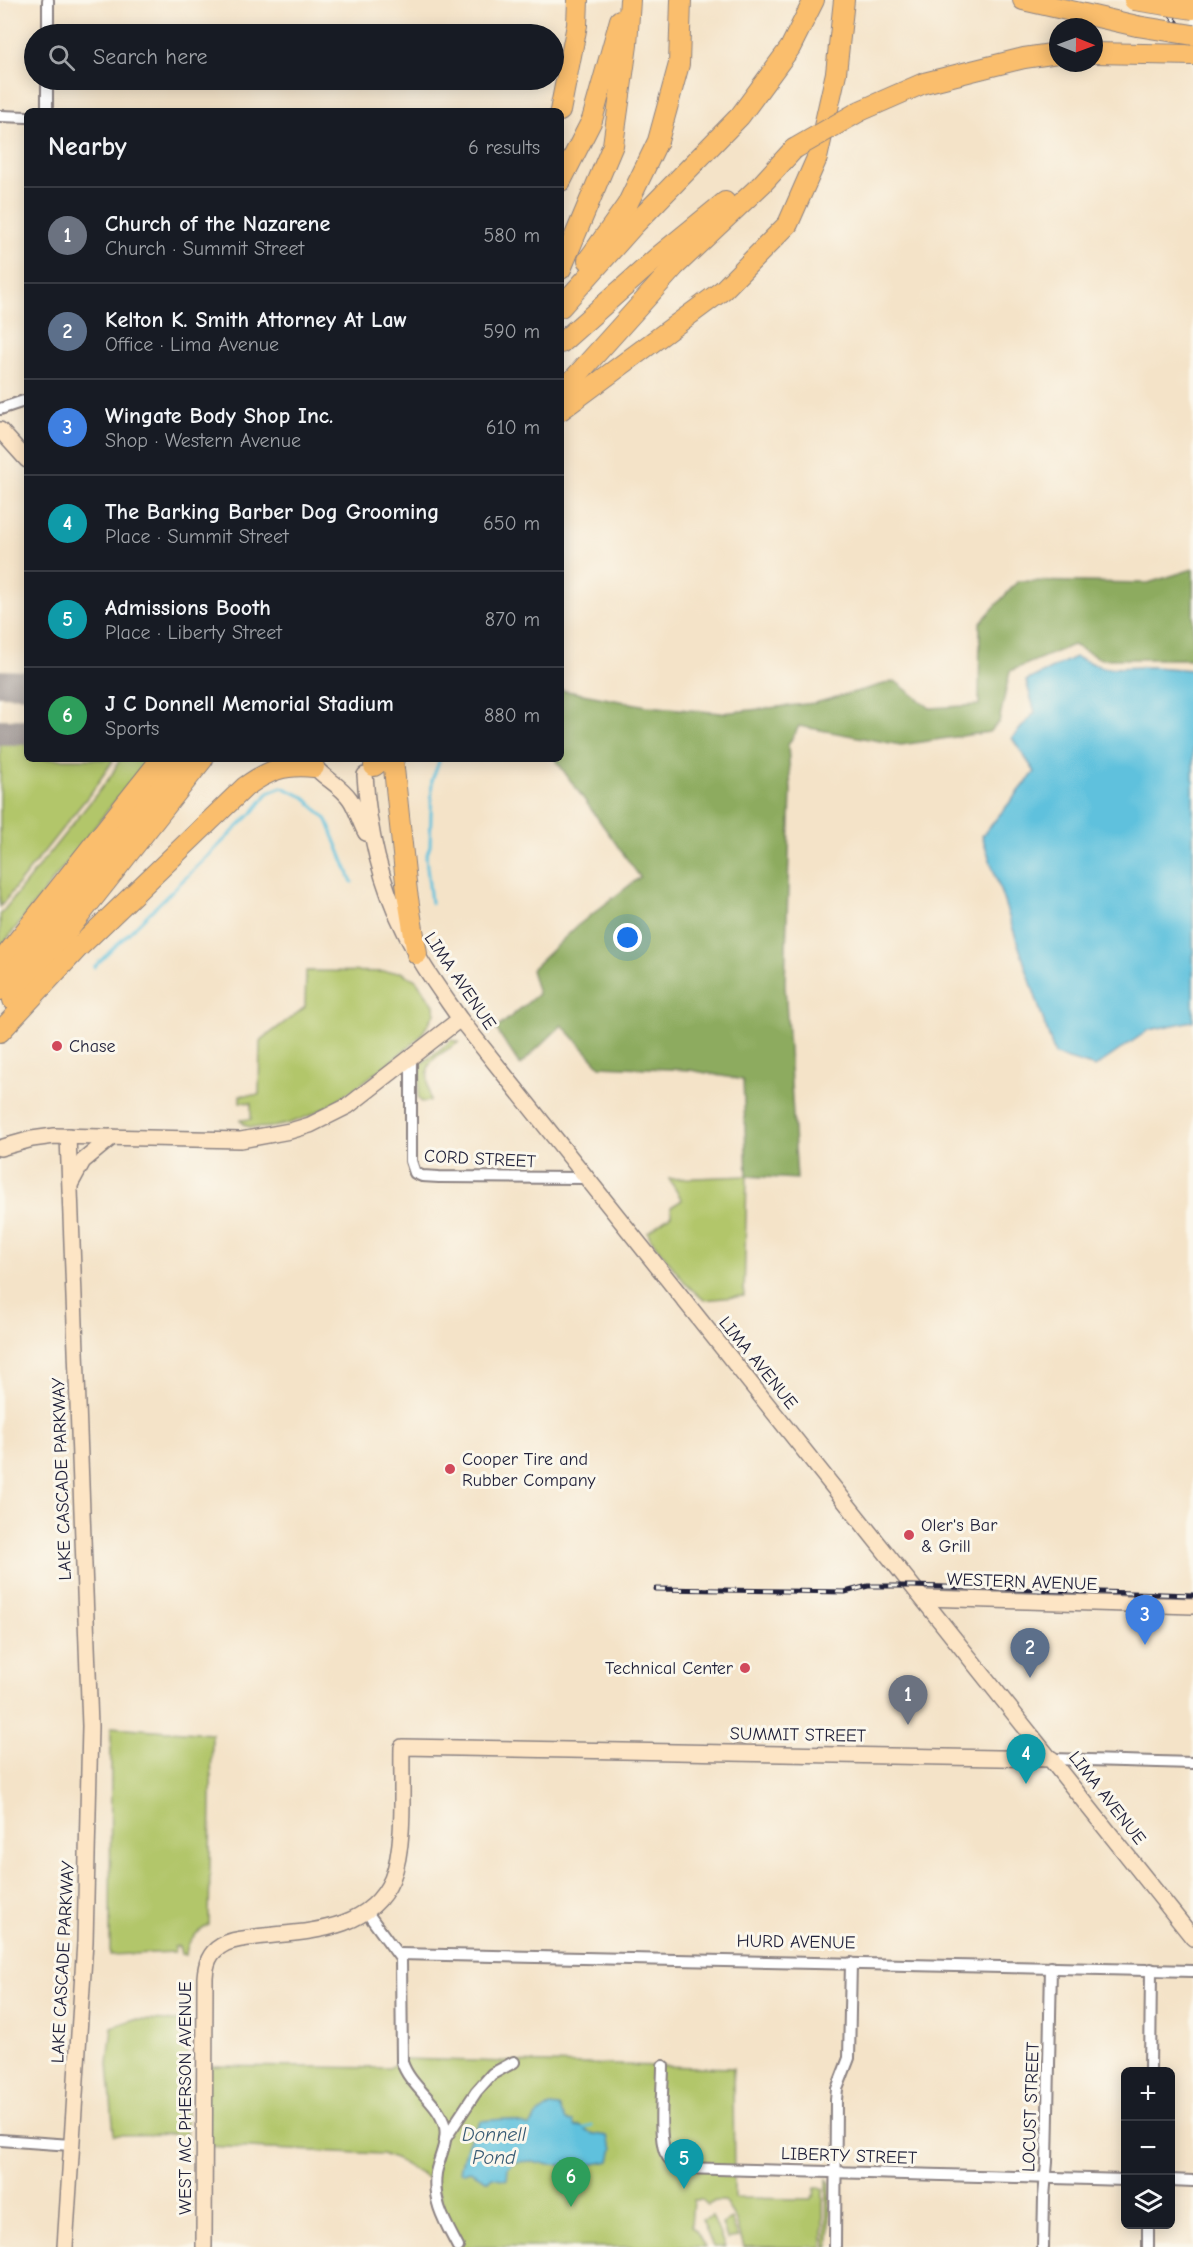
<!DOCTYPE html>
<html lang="en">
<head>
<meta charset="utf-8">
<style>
  :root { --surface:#171b24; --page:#242831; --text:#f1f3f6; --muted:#9ea1a6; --line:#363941; --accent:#2563eb }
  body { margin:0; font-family:"Comic Neue",sans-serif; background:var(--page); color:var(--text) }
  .controls { position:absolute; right:18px; bottom:18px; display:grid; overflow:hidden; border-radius:9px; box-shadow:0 3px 15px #0003 }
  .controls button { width:54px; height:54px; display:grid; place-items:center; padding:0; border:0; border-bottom:2px solid var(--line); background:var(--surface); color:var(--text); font:30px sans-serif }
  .compass { position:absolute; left:1049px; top:18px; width:54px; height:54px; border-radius:50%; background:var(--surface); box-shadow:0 3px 15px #0003; rotate:91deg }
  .you { position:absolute; left:628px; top:938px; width:21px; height:21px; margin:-15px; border:4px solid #fff; border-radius:50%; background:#1a73e8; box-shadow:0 0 0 9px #1a73e833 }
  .badge { display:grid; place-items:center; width:39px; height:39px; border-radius:50%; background:var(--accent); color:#fff; font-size:20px; font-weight:700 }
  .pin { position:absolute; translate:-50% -50px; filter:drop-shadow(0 2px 3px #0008) }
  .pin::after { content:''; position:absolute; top:32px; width:21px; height:18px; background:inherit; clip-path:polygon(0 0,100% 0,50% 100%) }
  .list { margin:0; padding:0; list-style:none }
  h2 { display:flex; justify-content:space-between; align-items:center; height:78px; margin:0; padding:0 24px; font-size:26px }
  h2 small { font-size:20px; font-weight:400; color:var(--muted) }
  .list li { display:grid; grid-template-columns:39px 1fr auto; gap:18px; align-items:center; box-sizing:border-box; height:96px; padding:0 24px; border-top:2px solid var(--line) }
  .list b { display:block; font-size:22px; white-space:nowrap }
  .list p { margin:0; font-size:20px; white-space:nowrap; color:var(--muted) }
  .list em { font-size:20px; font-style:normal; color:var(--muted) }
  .icon { flex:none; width:33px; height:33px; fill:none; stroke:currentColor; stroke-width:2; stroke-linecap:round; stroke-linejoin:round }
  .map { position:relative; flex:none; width:1193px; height:2247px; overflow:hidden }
  .search { position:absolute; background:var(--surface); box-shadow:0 3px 15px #0003; left:24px; top:24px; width:540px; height:66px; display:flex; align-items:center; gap:15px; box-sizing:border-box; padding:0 21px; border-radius:33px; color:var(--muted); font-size:22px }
  .panel { position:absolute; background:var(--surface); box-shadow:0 3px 15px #0003; left:24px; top:108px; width:540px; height:654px; border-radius:9px }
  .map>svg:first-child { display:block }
  .green { fill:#b2c66a; stroke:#6a7452; stroke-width:1.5 }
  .forest { fill:#8dab5e; stroke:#58664c; stroke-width:1.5 }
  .water { fill:#5fc1dd; stroke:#40728c; stroke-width:1.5 }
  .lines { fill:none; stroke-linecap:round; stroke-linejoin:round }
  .stream { stroke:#5fc1dd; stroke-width:3 }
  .taxiway { stroke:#8b8282; stroke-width:26 }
  .street-casing { stroke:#8b8282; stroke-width:14 }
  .secondary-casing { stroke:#8b8282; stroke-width:18 }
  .highway-casing { stroke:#8b8282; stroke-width:22 }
  .street { stroke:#fff; stroke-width:10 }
  .secondary { stroke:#fde5c5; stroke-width:15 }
  .highway { stroke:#fabe6d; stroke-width:20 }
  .rail-casing { stroke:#22223b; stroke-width:5 }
  .rail { stroke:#fbf7ec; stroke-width:3; stroke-dasharray:9; stroke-linecap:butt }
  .highway-bridge-casing { stroke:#8b8282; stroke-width:22; stroke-linecap:butt }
  .highway-bridge { stroke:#fabe6d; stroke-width:20 }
  .poi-dot { fill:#d1495b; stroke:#fbf7ec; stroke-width:2 }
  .labels { text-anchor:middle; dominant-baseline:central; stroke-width:6; stroke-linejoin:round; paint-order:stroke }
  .street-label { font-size:18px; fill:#22223b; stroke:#fbf7ec }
  .poi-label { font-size:18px; fill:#22223b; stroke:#fbf7ec; text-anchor:start }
  .water-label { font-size:20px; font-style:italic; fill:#375a74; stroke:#fbf7ec }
</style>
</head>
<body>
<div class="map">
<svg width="1193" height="2247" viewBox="0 0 1193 2247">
  <rect width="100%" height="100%" fill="#fbf7ec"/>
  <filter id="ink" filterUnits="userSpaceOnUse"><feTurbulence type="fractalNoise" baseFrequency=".0167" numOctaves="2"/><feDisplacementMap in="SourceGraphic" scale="12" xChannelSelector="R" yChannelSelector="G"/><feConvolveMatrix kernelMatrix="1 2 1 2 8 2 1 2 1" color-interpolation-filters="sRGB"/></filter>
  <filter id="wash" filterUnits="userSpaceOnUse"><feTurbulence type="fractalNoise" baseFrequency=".008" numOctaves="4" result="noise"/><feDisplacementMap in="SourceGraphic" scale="24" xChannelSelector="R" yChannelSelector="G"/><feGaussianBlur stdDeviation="1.35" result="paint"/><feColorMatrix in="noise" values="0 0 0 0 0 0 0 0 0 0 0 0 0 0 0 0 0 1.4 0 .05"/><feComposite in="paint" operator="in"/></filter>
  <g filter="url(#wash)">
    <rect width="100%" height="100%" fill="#f4e3c8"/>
    <g class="green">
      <path d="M0,739l27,1v19h87l-21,31 -93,117z"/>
      <path d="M120,759h28l-148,189v-33l111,-139z"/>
      <path d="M306,971l95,1 15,8 18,25 1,8 -15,24 -10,9c-40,31 -110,93 -164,80l-6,-6 11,-1v-16l-11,-1v-7h19l1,-54 45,-34z"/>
      <path d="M452,1040l7,2c-34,22 -34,17 -29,59l-8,1 -4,-4 3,-34z"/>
      <path d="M747,1176l-3,120 -40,4 -17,-15 -37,-47 -2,-6 23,-17v-8l11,-7 -13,-21z"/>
      <path d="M111,1727l101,7 -3,191c-12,7 -22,14 -23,30l-5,-1 -2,-8 -5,1v5l-64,3z"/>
      <path d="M187,2008l-1,126 -72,1 -6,-71 4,-37 20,-7 45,1z"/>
      <path d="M402,2059l331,9 1,130 77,1 1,-3h2l1,-8h8v59h-79l-9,-29 -11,-17h-9l-7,4 -6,-5h-9l-2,26 6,6 8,15h-247l-23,-65 -40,-23 -13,-5 -177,-8v-80l184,2z"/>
      <path d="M827,2179l3,4v64h-4z"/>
      <path d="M712,2216l13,31h-12l-11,-27z"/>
      <path d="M731,2219l7,18 -11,2 -5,-15z"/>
    </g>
    <path class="forest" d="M1193,569v90h-92l-28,-14 -63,26 -11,51 -10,10 -88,13 -102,-19 -11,19 3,46 -6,194 12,194 -50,-3 -4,-96 -53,-10 -90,-4 -38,-41 -42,40 -24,-36 42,-35 -7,-24 46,-44 63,-49 -85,-118h6v-69l86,16 75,7 93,-10 80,-22 35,27 49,-3 1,-82 38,-42 130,2z"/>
    <g class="water">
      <path d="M1075,657l29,11 48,-1 41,3v351l-44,9 -54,37 -40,-12 -73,-219 53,-64 -23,-34 23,-26 -9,-31z"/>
      <path d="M550,2106l9,1 7,14 7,1 2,5 5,-1 10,7 17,3 6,12 -3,13 -27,5 -34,-1 -16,-4 -18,1 -7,6 -1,12 -15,-3 -4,4 -18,-10 -6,2 -4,-3c4,-19 9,-33 20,-49l25,-2 25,7 6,-9z"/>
    </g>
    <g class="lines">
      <g class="stream">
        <path d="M431,903l-5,-46 4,-11 2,-66 8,-21"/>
        <path d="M94,967l160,-156 15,-19 13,-5 22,10 23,23 25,62"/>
        <path d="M583,2129l9,-4"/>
      </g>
      <g class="taxiway">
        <path d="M0,683l27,1"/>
        <path d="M0,732h27"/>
      </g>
    </g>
  </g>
  <g filter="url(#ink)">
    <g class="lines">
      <defs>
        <g id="street">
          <path d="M48,34v-34"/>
          <path d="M47,111v-31"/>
          <path d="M0,116l27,1"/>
          <path d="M0,409l27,-9"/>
          <path d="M411,1058v103l4,12 7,3 17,1 148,1"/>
          <path d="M1052,1759l141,4"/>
          <path d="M366,1911l35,48 1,103c8,25 37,40 43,65 3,15 -6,31 -9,46 -4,29 9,49 22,74"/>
          <path d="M398,1954l795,17"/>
          <path d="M663,2066c0,21 -5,68 2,86 4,9 9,13 17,16l444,12"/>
          <path d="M1150,2072l1,-103"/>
          <path d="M445,2139l31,-47 16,-18 22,-12"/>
          <path d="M0,2140l71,5"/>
          <path d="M1170,2180l23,1"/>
          <path d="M835,2247l1,-147 1,-11 12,-31 2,-95"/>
          <path d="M1043,2247l1,-50 3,-35 4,-195"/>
          <path d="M1148,2247v-23"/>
        </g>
        <g id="secondary">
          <path d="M0,430l27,30"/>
          <path d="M310,759c9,18 28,23 40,40 7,10 10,24 16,34"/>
          <path d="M365,775c3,53 15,107 39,155 15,32 36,60 56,89l733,919"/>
          <path d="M0,1148l32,-9 22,-3 187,4 49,-9 20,-6 38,-19 112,-87"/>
          <path d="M71,1183l12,-22 29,-24"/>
          <path d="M923,1598l270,8"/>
          <path d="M65,2247l20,-305 5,-216 -22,-590"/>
          <path d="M204,2247l1,-270c1,-13 4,-24 16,-31 10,-7 23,-7 35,-9 49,-6 113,-4 136,-58 14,-35 9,-94 10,-132l650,12"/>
        </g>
        <g id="highway">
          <path d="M1023,0l114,26"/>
          <path d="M1094,53l99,2"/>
          <path d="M560,111l17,-86 1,-25"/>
          <path d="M860,111l64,-28 100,-25 34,-5"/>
          <path d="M561,181l31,-61 28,-100"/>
          <path d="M588,260l39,-55 31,-64 21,-77 2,-64"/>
          <path d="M561,269l52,-124 14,-100 3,-45"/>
          <path d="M561,307l74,-83 105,-108 50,-68 24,-48"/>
          <path d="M561,343l99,-88 65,-53"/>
          <path d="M561,393l114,-127 87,-82 32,-35"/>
          <path d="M561,410l162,-120 65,-66 29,-66 19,-85 8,-73"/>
          <path d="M393,759l14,133 10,62"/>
          <path d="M374,766l9,-7"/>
          <path d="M0,963l161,-204"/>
          <path d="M0,990l183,-231"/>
          <path d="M13,1000l190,-241"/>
          <path d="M0,1032l78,-84 167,-161c24,-17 39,-23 69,-20"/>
        </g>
      </defs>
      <use href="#street" class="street-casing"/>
      <use href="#secondary" class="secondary-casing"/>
      <use href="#highway" class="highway-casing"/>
      <use href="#street" class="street"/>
      <use href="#secondary" class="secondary"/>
      <use href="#highway" class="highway"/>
      <defs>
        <g id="rail">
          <path d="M1159,0l34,42"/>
          <path d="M656,1589l189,3 23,-6h45l280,9"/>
        </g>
      </defs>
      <use href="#rail" class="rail-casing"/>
      <use href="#rail" class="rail"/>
      <defs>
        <g id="highway-bridge">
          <path d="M1134,0l59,9"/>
          <path d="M1137,26l56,9"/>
          <path d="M794,149l66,-38"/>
        </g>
      </defs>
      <use href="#highway-bridge" class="highway-bridge-casing"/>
      <use href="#highway-bridge" class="highway-bridge"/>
    </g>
  </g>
  <g class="poi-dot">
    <circle cx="57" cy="1046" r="6"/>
    <circle cx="450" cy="1469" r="6"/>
    <circle cx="909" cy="1535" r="6"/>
    <circle cx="745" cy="1668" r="6"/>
  </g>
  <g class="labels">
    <g class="street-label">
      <text transform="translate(460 981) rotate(56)">LIMA AVENUE</text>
      <text transform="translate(480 1159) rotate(3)">CORD STREET</text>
      <text transform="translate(758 1363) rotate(51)">LIMA AVENUE</text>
      <text transform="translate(62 1479) rotate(-92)">LAKE CASCADE PARKWAY</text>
      <text transform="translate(1022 1582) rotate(2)">WESTERN AVENUE</text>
      <text transform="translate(798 1735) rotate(1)">SUMMIT STREET</text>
      <text transform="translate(1107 1798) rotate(52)">LIMA AVENUE</text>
      <text transform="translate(796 1942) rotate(1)">HURD AVENUE</text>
      <text transform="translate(63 1962) rotate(-87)">LAKE CASCADE PARKWAY</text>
      <text transform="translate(185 2098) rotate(-90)">WEST MC PHERSON AVENUE</text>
      <text transform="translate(1031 2107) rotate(-88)">LOCUST STREET</text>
      <text transform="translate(849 2156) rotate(2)">LIBERTY STREET</text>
    </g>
    <g class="poi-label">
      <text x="69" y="1046">Chase</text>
      <text x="462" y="1459">Cooper Tire and<tspan x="462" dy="21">Rubber Company</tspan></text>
      <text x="921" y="1525">Oler's Bar<tspan x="921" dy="21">&amp; Grill</tspan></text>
      <text x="733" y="1668" text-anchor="end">Technical Center</text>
    </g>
    <g class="water-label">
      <text x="494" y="2134">Donnell<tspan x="494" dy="23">Pond</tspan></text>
    </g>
  </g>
</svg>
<div class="controls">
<button>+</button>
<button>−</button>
<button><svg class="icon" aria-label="layers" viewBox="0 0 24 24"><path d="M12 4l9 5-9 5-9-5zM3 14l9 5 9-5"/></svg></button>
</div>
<svg class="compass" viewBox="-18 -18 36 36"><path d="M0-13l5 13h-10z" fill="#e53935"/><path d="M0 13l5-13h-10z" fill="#9ea1a6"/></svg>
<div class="you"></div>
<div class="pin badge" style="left:908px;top:1725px;background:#6b7280">1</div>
<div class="pin badge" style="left:1030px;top:1678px;background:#5c6f8a">2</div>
<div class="pin badge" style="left:1145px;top:1645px;background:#3f7fe0">3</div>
<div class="pin badge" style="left:1026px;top:1784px;background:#0f9aa8">4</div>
<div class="pin badge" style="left:684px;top:2189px;background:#0f9aa8">5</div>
<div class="pin badge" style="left:571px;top:2207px;background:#2e9e5b">6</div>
<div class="search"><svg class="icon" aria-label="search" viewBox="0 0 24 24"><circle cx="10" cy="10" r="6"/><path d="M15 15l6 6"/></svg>Search here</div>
<section class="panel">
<h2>Nearby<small>6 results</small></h2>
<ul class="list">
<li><span class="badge" style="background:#6b7280">1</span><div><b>Church of the Nazarene</b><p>Church · Summit Street</p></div><em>580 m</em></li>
<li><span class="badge" style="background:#5c6f8a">2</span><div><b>Kelton K. Smith Attorney At Law</b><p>Office · Lima Avenue</p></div><em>590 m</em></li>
<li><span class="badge" style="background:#3f7fe0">3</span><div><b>Wingate Body Shop Inc.</b><p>Shop · Western Avenue</p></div><em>610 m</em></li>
<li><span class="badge" style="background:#0f9aa8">4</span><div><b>The Barking Barber Dog Grooming</b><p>Place · Summit Street</p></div><em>650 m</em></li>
<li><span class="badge" style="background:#0f9aa8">5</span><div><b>Admissions Booth</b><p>Place · Liberty Street</p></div><em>870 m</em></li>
<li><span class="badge" style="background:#2e9e5b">6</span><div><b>J C Donnell Memorial Stadium</b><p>Sports</p></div><em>880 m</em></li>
</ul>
</section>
</div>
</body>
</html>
